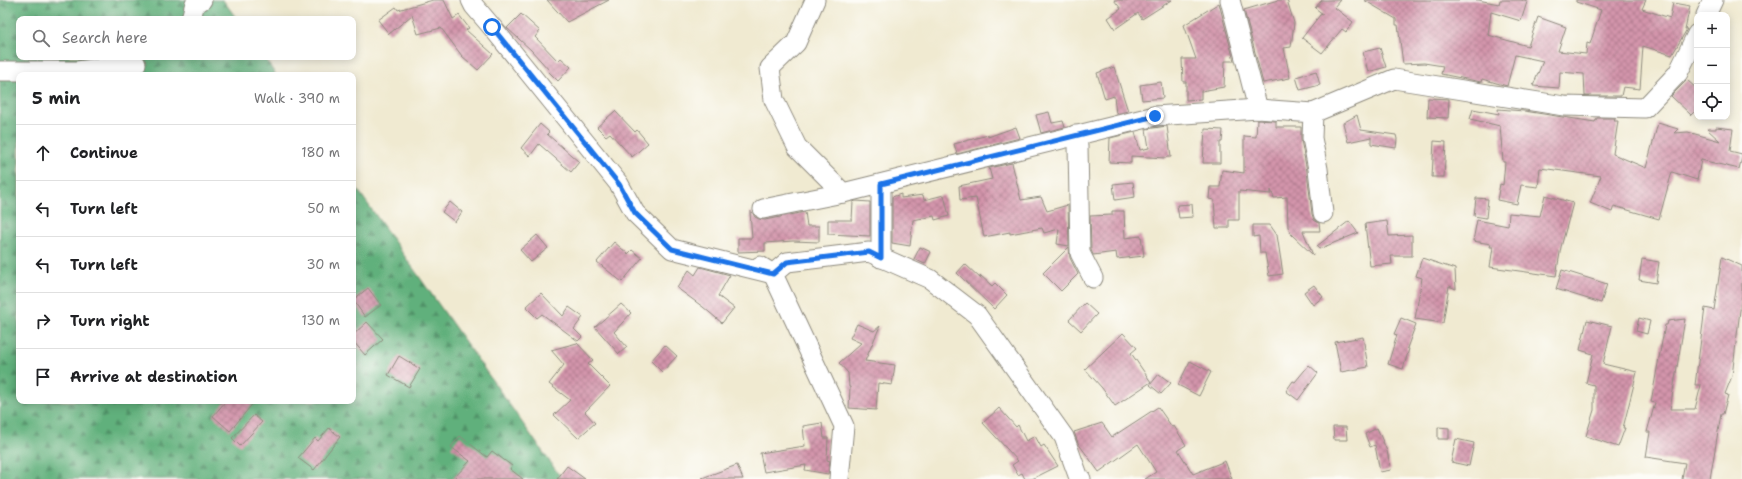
<!DOCTYPE html>
<html lang="en">
<head>
<meta charset="utf-8">
<style>
  :root { --surface:#fff; --page:#f2f2f2; --text:#202124; --muted:#757577; --line:#e0e0e0 }
  body { margin:0; font-family:"Shantell Sans",sans-serif; background:var(--page); color:var(--text) }
  .controls { position:absolute; right:12px; top:12px; display:grid; overflow:hidden; border-radius:8px; box-shadow:0 2px 10px #0003 }
  .controls button { width:36px; height:36px; display:grid; place-items:center; padding:0; border:0; border-bottom:1px solid var(--line); background:var(--surface); color:var(--text); font:20px sans-serif }
  .stop { position:absolute; width:12px; height:12px; margin:-9px; border:3px solid #1a73e8; border-radius:50%; background:#fff }
  .stop.end { background:#1a73e8; border-color:#fff; box-shadow:0 1px 4px #0008 }
  .list { margin:0; padding:0; list-style:none }
  h2 { display:flex; justify-content:space-between; align-items:center; height:52px; margin:0; padding:0 16px; font-size:17px }
  h2 small { font-size:13px; font-weight:400; color:var(--muted) }
  .list li { display:grid; grid-template-columns:26px 1fr auto; gap:12px; align-items:center; box-sizing:border-box; height:56px; padding:0 16px; border-top:1px solid var(--line) }
  .list b { display:block; font-size:15px; white-space:nowrap }
  .list em { font-size:13px; font-style:normal; color:var(--muted) }
  .icon { flex:none; width:22px; height:22px; fill:none; stroke:currentColor; stroke-width:2; stroke-linecap:round; stroke-linejoin:round }
  .map { position:relative; flex:none; width:1742px; height:479px; overflow:hidden }
  .search { position:absolute; background:var(--surface); box-shadow:0 2px 10px #0003; left:16px; top:16px; width:340px; height:44px; display:flex; align-items:center; gap:10px; box-sizing:border-box; padding:0 14px; border-radius:8px; color:var(--muted); font-size:15px }
  .panel { position:absolute; background:var(--surface); box-shadow:0 2px 10px #0003; left:16px; top:72px; width:340px; height:332px; border-radius:8px }
  .map>svg:first-child { display:block }
  .forest { fill:url(#forest-firs); stroke:#466e54 }
  .building { fill:url(#building-cross-hatch) }
  .lines { fill:none; stroke-linecap:round; stroke-linejoin:round }
  .minor-casing { stroke:#8e8a7e; stroke-width:21 }
  .minor { stroke:#fff; stroke-width:19 }
  .route { stroke:#1a73e8; stroke-width:5 }
</style>
</head>
<body>
<div class="map">
<svg width="1742" height="479" viewBox="0 0 1742 479">
  <defs>
    <pattern id="forest-firs" width="22" height="20" patternUnits="userSpaceOnUse"><rect width="22" height="20" fill="#60b07c"/><path d="M5 1l3.5 6h-7zM16 11l3.5 6h-7z" fill="#4f8f66"/></pattern>
    <pattern id="building-cross-hatch" width="8" height="8" patternUnits="userSpaceOnUse"><rect width="8" height="8" fill="#d394ab"/><path d="M0 0l8 8M0 8l8-8" fill="none" stroke="#ab798b"/></pattern>
  </defs>
  <rect width="100%" height="100%" fill="#fdfcf7"/>
  <filter id="ink" filterUnits="userSpaceOnUse"><feTurbulence type="fractalNoise" baseFrequency=".025" numOctaves="2"/><feDisplacementMap in="SourceGraphic" scale="8" xChannelSelector="R" yChannelSelector="G"/><feConvolveMatrix kernelMatrix="1 2 1 2 8 2 1 2 1" color-interpolation-filters="sRGB"/></filter>
  <filter id="wash" filterUnits="userSpaceOnUse"><feTurbulence type="fractalNoise" baseFrequency=".012" numOctaves="4" result="noise"/><feDisplacementMap in="SourceGraphic" scale="16" xChannelSelector="R" yChannelSelector="G"/><feGaussianBlur stdDeviation="0.9" result="paint"/><feColorMatrix in="noise" values="0 0 0 0 0 0 0 0 0 0 0 0 0 0 0 0 0 1.4 0 .05"/><feComposite in="paint" operator="in"/></filter>
  <g filter="url(#wash)">
    <rect width="100%" height="100%" fill="#f0ead1"/>
    <path class="forest" d="M0,0h223l14,19h-218v38h245l12,18h-257v326h334v-218l209,296h-562z"/>
    <g id="blocks">
      <g class="building">
        <path d="M433,0h11l9,19 6,-4 10,13 -3,2 27,24 -15,16 -16,-14 -21,-28 -23,6 -6,-19 -23,19 -11,-14 18,-13 2,3z"/>
        <path d="M547,0h62l-42,22z"/>
        <path d="M1114,0h58l-30,19 -4,-6 -23,16 -7,-11 13,-9z"/>
        <path d="M1278,0h9l7,23 -3,24 -7,1 6,30 -27,5 -19,-73z"/>
        <path d="M1322,0h18l-6,7 19,15 -7,10 -4,-3 -20,24 -20,-15 18,-23 3,-1 -8,-6z"/>
        <path d="M1364,0h114l21,4 1,-4h21l6,2 -6,19 -30,-9 -3,23 40,11 10,-29 28,10 -8,24 28,3 1,-11 3,1 11,-34 -25,-8v-2h70l-4,9 28,9 3,-15 17,3 -5,23h2l-15,26 -29,-9 -3,43 -17,-2 -2,9h-36l-1,-22 -24,-2 -1,16 -26,-2 10,-25 -28,-6 -8,31 -25,-7 -1,3 -40,-8 2,-8 -19,-3 -21,1 -5,-39h-2v-6z"/>
        <path d="M1219,3l15,58h-9l-1,26 -23,4v8l-15,1v-18h-3l-1,-23h14l-12,-34z"/>
        <path d="M521,14l19,17 -5,6 23,24 3,-3 10,9 -13,14 -10,-10 1,-1 -18,-20 -24,-22z"/>
        <path d="M1380,48l6,19 -18,5 -5,-20z"/>
        <path d="M1114,67l14,44 -12,3 -2,-18 -9,3 -8,-26z"/>
        <path d="M1316,71l4,14 -20,5 -4,-13z"/>
        <path d="M1687,80l10,9v20l-6,6 -20,-19z"/>
        <path d="M1161,82l2,16 -21,2 -2,-15z"/>
        <path d="M1428,98l21,1 -1,19 -21,-1z"/>
        <path d="M1473,109l26,5 -1,-5 26,2 71,11 2,-4h18l-1,3h4l-5,33 33,14 12,-45 20,6 -4,4 14,-1 32,9 -13,-12h9v-2l17,2 -3,22 12,3v3l-3,12 -38,-9 -4,20 -25,-8 -13,47 -45,-13 -2,6 -22,-9 11,-27 -61,-8 -2,19 -17,-2 -4,19 -20,-4 3,-16 3,1 2,-23h-2l-3,-36 -30,-7z"/>
        <path d="M615,111l20,21 2,-2 11,13 -16,14 -22,-24 -4,3 -9,-9z"/>
        <path d="M1049,112l3,11 11,-2 2,6 -24,6 -5,-18z"/>
        <path d="M1357,115l4,15 35,5 1,4 -1,9 -25,-4v-7l-23,5 -5,-19z"/>
        <path d="M1257,120l19,1v6h25v13l6,31 5,43 2,6 5,3 1,8h-17l10,24 -22,-21 -3,-7 -1,-30 -13,1 -3,-8v4l-32,-3v29h-10v8h-13l-2,-28 -5,-1 1,-12h10l2,-17 22,3v-37l12,1z"/>
        <path d="M540,124l9,8 -2,2 32,28 -8,10 -32,-28 -9,12 -9,-8z"/>
        <path d="M1167,126l4,31h-5v1l-35,-2v7l-22,-1 1,-24 25,-6 5,18 9,-2 -3,-19z"/>
        <path d="M1016,127l4,11 -63,16 -3,-10 34,-9v2z"/>
        <path d="M1205,129l18,1 -1,12h-2v21h-17z"/>
        <path d="M1434,141l12,1 -2,35h-12z"/>
        <path d="M1012,163l9,37 20,-3 6,14 21,-6 1,41 -12,-2 2,-15 -15,4 -2,-5 -32,6v-2l-26,5 -8,-39 -16,2 -1,-14 33,-7 -3,-11z"/>
        <path d="M1133,182l2,15 -20,3 -2,-16z"/>
        <path d="M901,194v4l22,-3 1,5 20,-5 5,21 -14,4 -1,-4 -21,4 -3,26 -18,-3v-46z"/>
        <path d="M1545,195l28,8 -12,44 -5,29 -66,-9 3,-20h-3l1,-3 -18,-3 4,-21 31,6 1,-13 31,3z"/>
        <path d="M1476,198l12,1 -2,19 -12,-2z"/>
        <path d="M856,201l14,1v34l-42,-2v-14h24l1,-18z"/>
        <path d="M450,202l12,10 -7,10 -13,-10z"/>
        <path d="M1192,204l1,13 -14,1 -2,-13z"/>
        <path d="M1112,211h12l1,27 16,-2 3,20 -27,3 -1,-7 -23,3 -2,-5 -1,-34 22,-1z"/>
        <path d="M750,212h2l3,5 4,2 6,1 40,-8 2,14h12v16l-26,-1 -28,2v8l-27,1v-14h14z"/>
        <path d="M1349,221l9,12 -39,16 -2,-3z"/>
        <path d="M1387,221l2,15 23,-1v21h-21l1,8 -22,2 -5,-42z"/>
        <path d="M1253,225h17l7,10 6,39 -14,2 -4,-23h-5l-1,-17 -6,1z"/>
        <path d="M537,235l11,13 -17,14 -11,-12z"/>
        <path d="M614,242l14,12 4,-4 10,8 -20,24 -25,-20z"/>
        <path d="M920,247l11,5 -6,12 -11,-5z"/>
        <path d="M1069,247l1,11 8,16 -17,17 -18,-18z"/>
        <path d="M1722,257l20,9v28l-10,82 -7,18 3,1 -5,19h-2l-11,65h-28l3,-16 -39,-6 4,-25h-3l8,-29 -4,-1 14,-77h2l1,-4 17,-2 -15,90h25l6,-24h-6l10,-77 9,2z"/>
        <path d="M1422,258l33,11 1,20 -7,-3 -6,37 -28,-4 7,-41 -6,-2z"/>
        <path d="M1642,259l17,3 -3,21 -17,-3z"/>
        <path d="M965,264l16,15 -1,-4 12,11 3,-3 12,12 -13,14 -37,-36z"/>
        <path d="M700,267l30,8 -12,21 16,12 -12,15 -19,-16 -26,-19 12,-18 6,5z"/>
        <path d="M1562,270l45,14 -6,19 -45,-14z"/>
        <path d="M1314,285l9,12 -10,8 -9,-13z"/>
        <path d="M368,288l13,17 -16,12 -12,-17z"/>
        <path d="M541,293l22,23 6,-9 14,10 -9,12 8,8 -4,4 -36,-27 -5,4 -11,-11z"/>
        <path d="M1085,303l12,11 -16,17 -12,-11z"/>
        <path d="M621,304l10,9 -17,19 13,15 -8,7 -24,-27z"/>
        <path d="M1401,318l15,6 -9,24 2,1 -6,20 -15,-5 9,-29 -3,-1z"/>
        <path d="M1639,318l11,3 -3,13 -11,-3z"/>
        <path d="M1587,320l25,6 -9,38 34,8 -14,56h2l-7,19 -32,-11 8,-26v-25l-8,-2 7,-29 -13,-4z"/>
        <path d="M367,322l16,17 -18,16 -12,-14v-6z"/>
        <path d="M857,324l17,7 6,-5 -15,35 30,4 -3,20 -14,-2 -2,27 -27,-2 1,-21h-1l-1,-14 -9,-10 22,-20 -11,-5z"/>
        <path d="M1123,333l14,15 -6,5 20,29 -36,24 -13,-18 -17,-19z"/>
        <path d="M1363,337l5,30 -27,5 -6,-30z"/>
        <path d="M577,343l16,17 -5,4 22,22 -25,26 10,11 -17,15 -24,-23 16,-15 -21,-16 15,-19 -13,-15z"/>
        <path d="M665,345l12,11 -15,16 -11,-11z"/>
        <path d="M399,356l21,13 -11,18 -21,-12z"/>
        <path d="M1190,361l21,11 -12,24 -21,-11z"/>
        <path d="M1309,365l9,8 -20,27 -12,-9 7,-10 2,1z"/>
        <path d="M1159,374l12,9 -10,11 -11,-9z"/>
        <path d="M226,401h29l-25,30 -17,-15z"/>
        <path d="M1158,407l14,20 2,-1 12,19 -8,5 15,24 32,-13 7,18h-87l11,-7 -18,-28 -39,28 -21,-29 -4,-11 28,-9 10,14z"/>
        <path d="M999,408l17,19 2,-2 8,16 9,-5 6,11 3,-2 14,21 -26,13h-7l-3,-6 -4,2 -6,-10 6,-4 -35,-38z"/>
        <path d="M254,415l8,7 -22,24 -8,-8z"/>
        <path d="M822,423l2,15h4l-1,22 3,1 -2,13 -23,-4 1,-5 -42,7 -4,-19 45,-7 -2,-20z"/>
        <path d="M1333,427h13l1,13h-13z"/>
        <path d="M1438,427l11,1v11h-11z"/>
        <path d="M329,428l11,9 -26,33 -16,-12 17,-20 3,3z"/>
        <path d="M1377,428l10,23 4,19 -11,2 -5,-27 -5,2 -5,-13z"/>
        <path d="M460,436l27,21 5,-6 20,15 -2,3 13,10h-70l17,-18 -19,-14z"/>
        <path d="M1456,439l18,4 -5,23 -18,-4z"/>
        <path d="M737,465l6,14h-40l-1,-1z"/>
        <path d="M567,466l18,13h-28z"/>
      </g>
    </g>
  </g>
  <g filter="url(#ink)">
    <use href="#blocks" fill-opacity="0" stroke="#8e8a7e" stroke-width="1"/>
    <g class="lines">
      <defs>
        <g id="minor">
          <path d="M471,0l3,6 18,21 127,157 16,29 37,36 101,25 -13,-8"/>
          <path d="M815,0l-19,43 -26,25 4,32 23,47 46,46 312,-77 103,-7 55,4 81,-34 170,27 81,2 33,-35 19,-39"/>
          <path d="M1230,0l28,109"/>
          <path d="M1706,15l7,-15"/>
          <path d="M191,19l4,-16 7,-3"/>
          <path d="M0,71h77l59,-7"/>
          <path d="M1313,113l-1,25 6,31 5,44"/>
          <path d="M1075,135l3,11 2,107 13,25"/>
          <path d="M881,184v74"/>
          <path d="M763,209l80,-16"/>
          <path d="M839,479l5,-53 -71,-152 14,-12 82,-10 61,27 47,36 87,122 15,41 2,1"/>
        </g>
      </defs>
      <use href="#minor" class="minor-casing"/>
      <use href="#minor" class="minor"/>
    </g>
  </g>
  <g class="lines" filter="url(#ink)">
    <path class="route" d="M492,27l127,157 16,29 37,36 101,25 14,-12 82,-10 12,6v-74l274,-68"/>
  </g>
</svg>
<div class="controls">
<button>+</button>
<button>−</button>
<button><svg class="icon" aria-label="locate" viewBox="0 0 24 24"><circle cx="12" cy="12" r="6"/><path d="M12 2v4M12 18v4M2 12h4M18 12h4"/></svg></button>
</div>
<div class="stop" style="left:492px;top:27px"></div>
<div class="stop end" style="left:1155px;top:116px"></div>
<div class="search"><svg class="icon" aria-label="search" viewBox="0 0 24 24"><circle cx="10" cy="10" r="6"/><path d="M15 15l6 6"/></svg>Search here</div>
<section class="panel">
<h2>5 min<small>Walk · 390 m</small></h2>
<ul class="list">
<li><svg class="icon" aria-label="ahead" viewBox="0 0 24 24"><path d="M12 20V5M6 11l6-6 6 6"/></svg><div><b>Continue</b></div><em>180 m</em></li>
<li><svg class="icon" aria-label="left" viewBox="0 0 24 24"><path d="M17 20v-9H6M10 6l-5 5 5 5"/></svg><div><b>Turn left</b></div><em>50 m</em></li>
<li><svg class="icon" aria-label="left" viewBox="0 0 24 24"><path d="M17 20v-9H6M10 6l-5 5 5 5"/></svg><div><b>Turn left</b></div><em>30 m</em></li>
<li><svg class="icon" aria-label="right" viewBox="0 0 24 24"><path d="M7 20v-9h11M14 6l5 5-5 5"/></svg><div><b>Turn right</b></div><em>130 m</em></li>
<li><svg class="icon" aria-label="arrive" viewBox="0 0 24 24"><path d="M6 21V4h12l-3 4 3 4H6"/></svg><div><b>Arrive at destination</b></div></li>
</ul>
</section>
</div>
</body>
</html>
